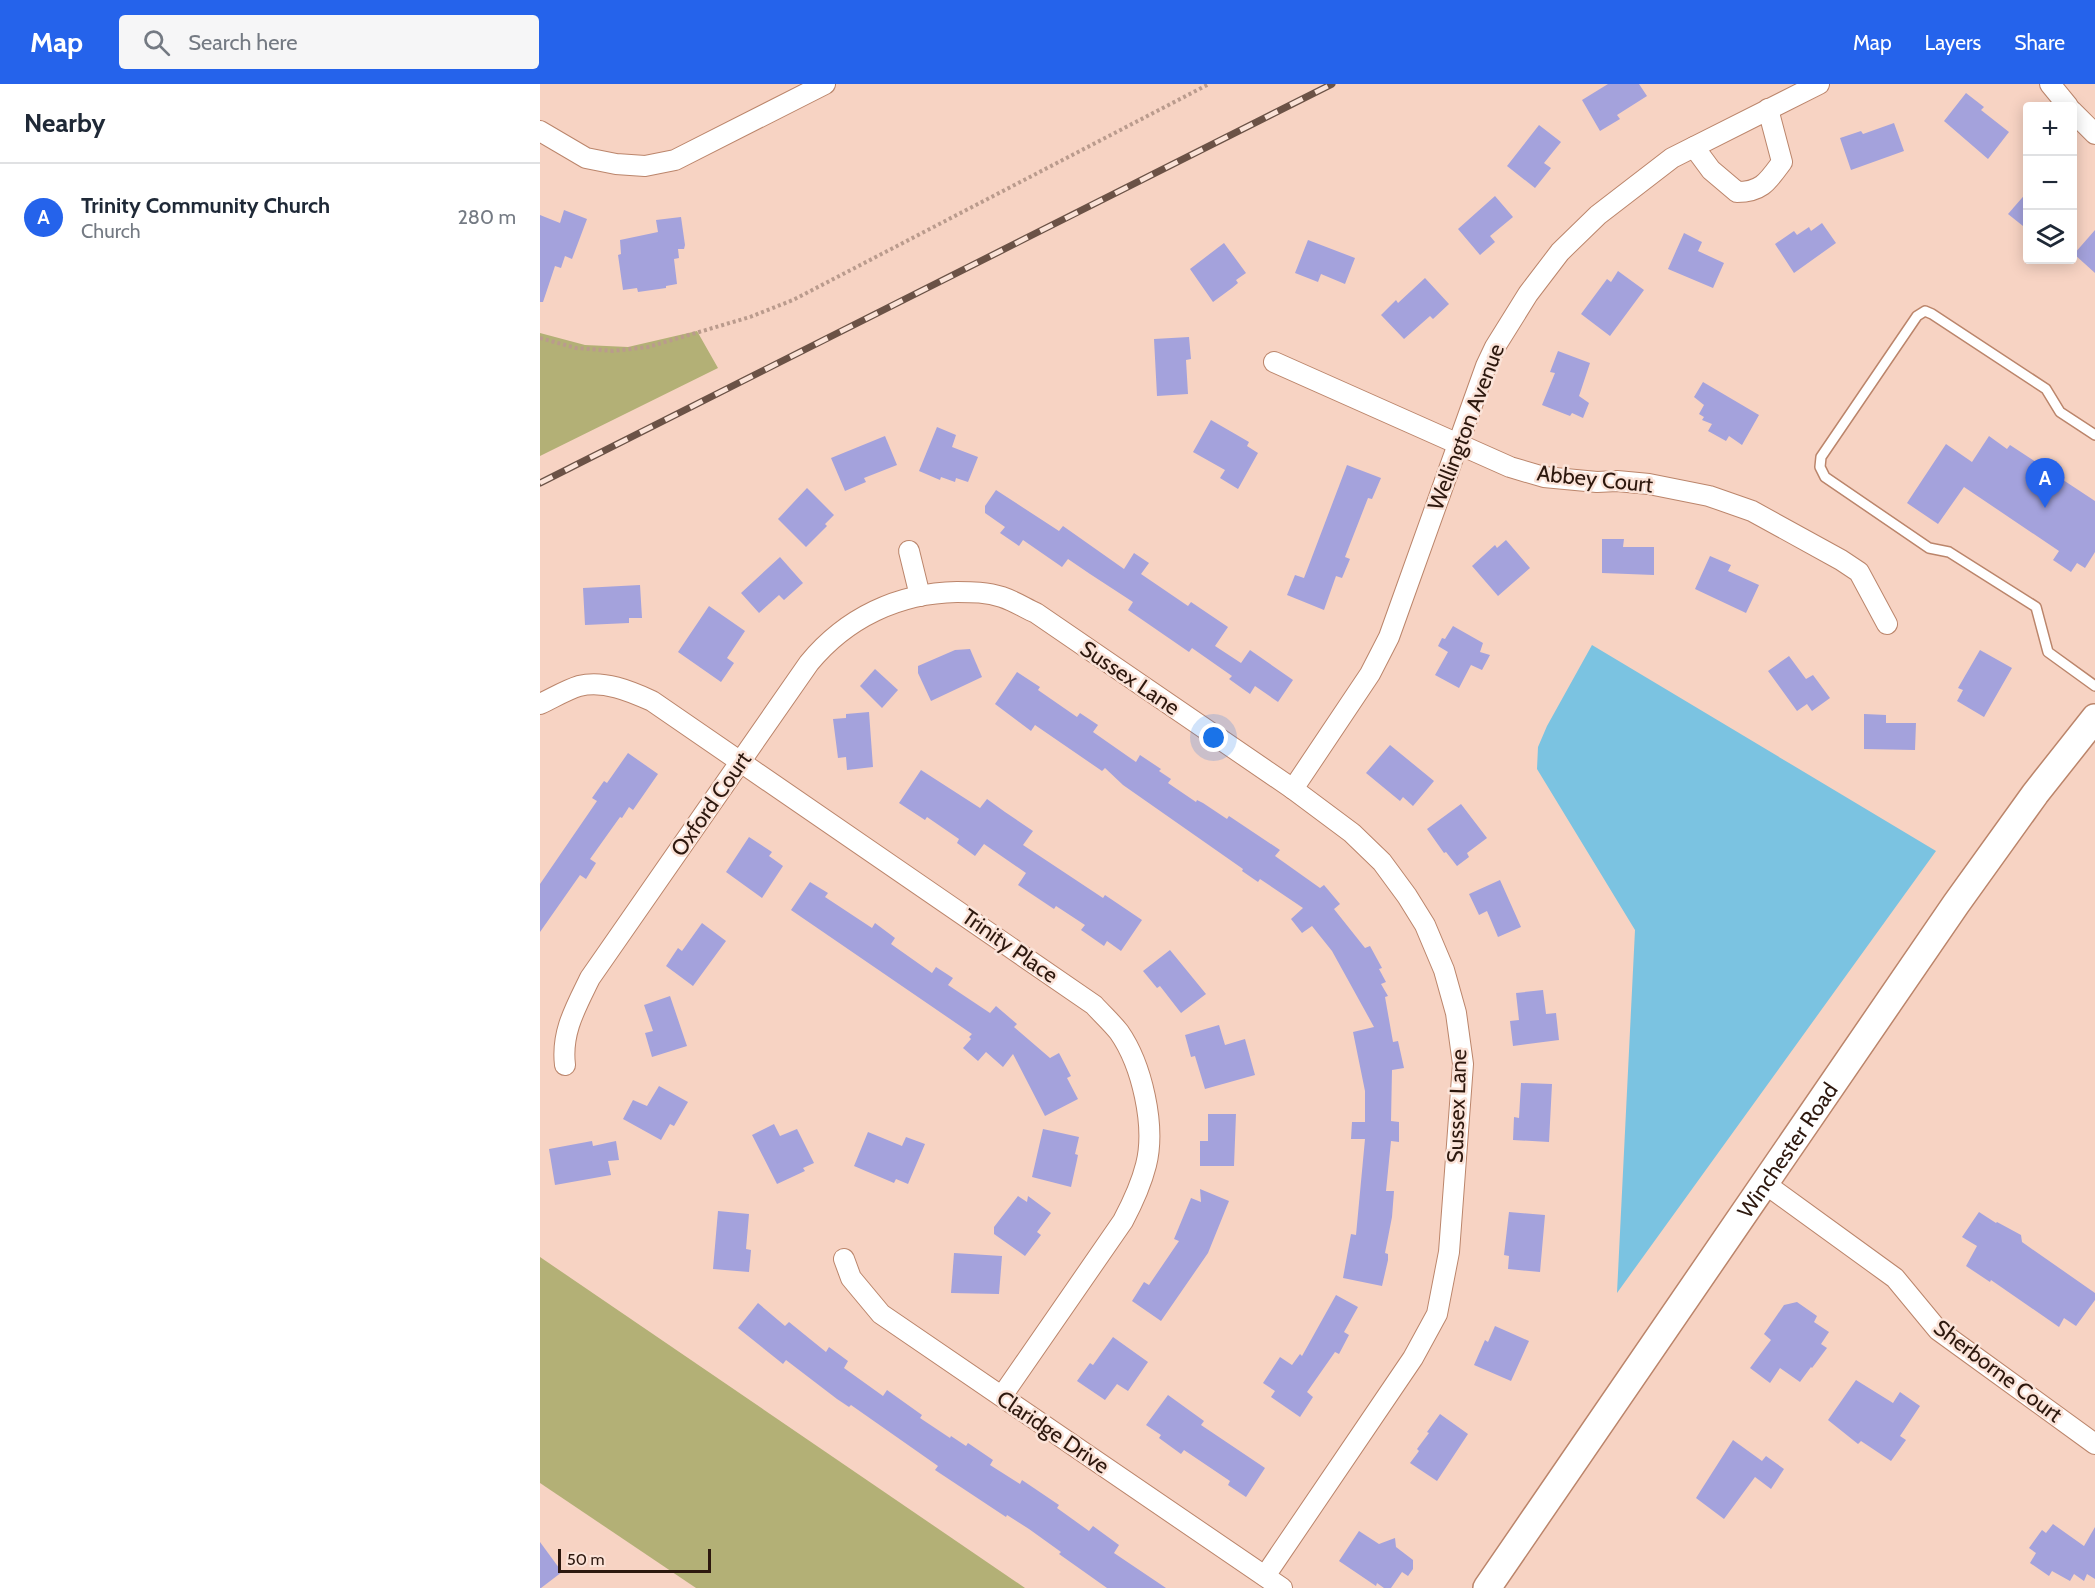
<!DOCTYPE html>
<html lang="en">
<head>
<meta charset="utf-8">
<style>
  :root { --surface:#fff; --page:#f6f6f7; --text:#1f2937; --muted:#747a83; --line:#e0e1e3; --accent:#2563eb }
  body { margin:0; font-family:Cabin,sans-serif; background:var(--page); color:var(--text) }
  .controls { position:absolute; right:18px; top:18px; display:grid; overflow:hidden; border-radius:6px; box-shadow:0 3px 15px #0003 }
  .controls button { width:54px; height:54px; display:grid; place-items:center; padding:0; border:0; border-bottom:2px solid var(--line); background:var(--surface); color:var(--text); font:30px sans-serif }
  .scale { position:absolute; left:18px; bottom:15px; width:153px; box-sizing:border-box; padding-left:6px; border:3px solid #2d180e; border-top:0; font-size:16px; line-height:21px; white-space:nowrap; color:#2d180e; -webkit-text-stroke:4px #fbe3d8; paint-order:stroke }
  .you { position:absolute; left:674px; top:654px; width:21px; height:21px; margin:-15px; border:4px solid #fff; border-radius:50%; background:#1a73e8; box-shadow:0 0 0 9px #1a73e833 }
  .badge { display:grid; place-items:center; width:39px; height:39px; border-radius:50%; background:var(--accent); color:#fff; font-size:20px; font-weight:700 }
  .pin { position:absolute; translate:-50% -50px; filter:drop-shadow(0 2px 3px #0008) }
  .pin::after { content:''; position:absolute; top:32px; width:21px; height:18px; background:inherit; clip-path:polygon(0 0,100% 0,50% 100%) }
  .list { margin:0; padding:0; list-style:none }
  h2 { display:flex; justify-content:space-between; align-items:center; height:78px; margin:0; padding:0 24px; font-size:26px }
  h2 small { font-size:20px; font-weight:400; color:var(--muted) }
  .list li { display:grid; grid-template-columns:39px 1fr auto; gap:18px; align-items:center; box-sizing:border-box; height:108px; padding:0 24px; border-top:2px solid var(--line) }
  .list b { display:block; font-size:22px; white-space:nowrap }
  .list p { margin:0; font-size:20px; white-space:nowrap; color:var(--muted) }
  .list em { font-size:20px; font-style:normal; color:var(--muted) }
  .icon { flex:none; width:33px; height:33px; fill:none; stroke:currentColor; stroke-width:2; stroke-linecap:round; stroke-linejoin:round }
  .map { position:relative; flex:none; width:1555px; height:1504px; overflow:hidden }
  header { display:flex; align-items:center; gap:36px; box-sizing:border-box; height:84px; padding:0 30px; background:var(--accent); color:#fff }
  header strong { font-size:28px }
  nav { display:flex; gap:33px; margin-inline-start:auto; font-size:21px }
  .search { width:420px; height:54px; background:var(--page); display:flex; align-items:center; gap:15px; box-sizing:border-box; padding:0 21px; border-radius:6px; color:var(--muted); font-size:22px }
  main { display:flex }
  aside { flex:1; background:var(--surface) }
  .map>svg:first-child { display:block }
  .green { fill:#b3b076 }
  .water { fill:#7bc3e1 }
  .building { fill:#a4a2dc }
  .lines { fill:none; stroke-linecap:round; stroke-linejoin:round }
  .service-casing { stroke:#bb856b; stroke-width:12 }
  .minor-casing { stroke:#bb856b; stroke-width:22 }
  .secondary-casing { stroke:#bb856b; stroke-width:30 }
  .path { stroke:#ba9b8d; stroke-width:4; stroke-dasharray:3 3; stroke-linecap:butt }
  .service { stroke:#fff; stroke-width:9 }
  .minor { stroke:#fff; stroke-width:20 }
  .secondary { stroke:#fff; stroke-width:27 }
  .rail-casing { stroke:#6b5246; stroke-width:7 }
  .rail { stroke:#fbe3d8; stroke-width:4.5; stroke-dasharray:14; stroke-linecap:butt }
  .labels { text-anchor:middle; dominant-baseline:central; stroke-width:5; stroke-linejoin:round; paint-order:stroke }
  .street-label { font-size:22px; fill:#2d180e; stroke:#fbe3d8 }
</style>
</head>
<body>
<header>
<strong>Map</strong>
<div class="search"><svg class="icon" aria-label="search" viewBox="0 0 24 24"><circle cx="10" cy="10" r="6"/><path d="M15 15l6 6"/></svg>Search here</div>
<nav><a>Map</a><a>Layers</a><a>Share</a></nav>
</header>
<main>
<aside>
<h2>Nearby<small></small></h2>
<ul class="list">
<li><span class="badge">A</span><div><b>Trinity Community Church</b><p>Church</p></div><em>280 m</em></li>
</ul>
</aside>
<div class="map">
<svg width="1555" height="1504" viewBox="0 0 1555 1504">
  <rect width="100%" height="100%" fill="#f7d3c3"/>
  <g class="green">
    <path d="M157,247l21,37 -178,88v-123l45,12 43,2z"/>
    <path d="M0,1173l485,331h-329l-156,-105z"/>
  </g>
  <path class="water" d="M1052,561l344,206 -319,442 18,-363 -98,-161 1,-22 9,-21z"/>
  <g class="building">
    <path d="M1068,0h31l8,12 -30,19 3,4 -20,12 -18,-31z"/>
    <path d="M1426,9l18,14 -3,3 28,22 -21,27 -44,-38z"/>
    <path d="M1354,39l10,28 -53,19 -11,-32 21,-7 2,3z"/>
    <path d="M999,41l22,17 -17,21 7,5 -16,20 -28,-22z"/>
    <path d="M1488,107v39l-20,-16z"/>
    <path d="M955,112l18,21 -23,19 5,6 -15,13 -22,-26z"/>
    <path d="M24,126l23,9 -15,40 -7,-3 -4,12 -6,-2 -12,36h-3v-87l20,8z"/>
    <path d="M141,133l4,28 -1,4h-6l1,9 -5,1 3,25 -11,2v2l-28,4 -1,-4 -14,2 -5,-35 3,-1 -1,-14 38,-8 -2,-12z"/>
    <path d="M1282,139l14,20 -42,30 -19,-29 19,-13 3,4 12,-8 2,4z"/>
    <path d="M1555,146v43l-21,-19z"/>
    <path d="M1144,149l18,9 -4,9 26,12 -11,25 -45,-19z"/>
    <path d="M768,156l47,18 -10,26 -24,-10 -3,8 -23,-9z"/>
    <path d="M684,159l22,30 -10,7 2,3 -6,5 -19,14 -23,-33z"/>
    <path d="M1078,187l26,19 -34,46 -29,-22 26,-35 4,3z"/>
    <path d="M885,194l24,26 -16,15 -3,-3 -26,23 -23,-24 15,-15 2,3z"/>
    <path d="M649,253l2,22 -5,1 2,34 -31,2 -3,-57z"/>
    <path d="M1018,267l32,12 -11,33 10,7 -6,15 -11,-5 -2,3 -28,-11 13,-32 -5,-1z"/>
    <path d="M1163,298l56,33 -17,30 -13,-9 -3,5 -18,-10 4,-7 -10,-4 2,-3 -5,-3 5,-9 -10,-8z"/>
    <path d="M671,336l38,22 -2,4 11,7 -20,36 -18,-11 5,-8 -32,-18z"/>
    <path d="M397,343l19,8 -4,12 26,10 -10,25 -12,-4 -1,4 -14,-5 -1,3 -21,-9z"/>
    <path d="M345,352l12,29 -33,13 2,4 -21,9 -14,-33z"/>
    <path d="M1449,352l18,13 3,-4 85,56v51l-10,16 -8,-5 -6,9 -18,-12 6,-9 -95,-64 -26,37 -31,-21 39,-59 26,18z"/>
    <path d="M807,381l34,13 -9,21 -4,-1 -23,59 5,2 -8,19 -6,-2 -12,34 -37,-15 8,-20 9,3z"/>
    <path d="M267,404l27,27 -9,9 2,2 -21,21 -28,-28z"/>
    <path d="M456,406l63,41 4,-5 61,43 10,-16 15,10 -8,11 47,32 3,-4 37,25 -13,19 26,17 9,-13 43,30 -15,22 -23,-16 -5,8 -21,-15 3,-3 -40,-28 -3,4 -61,-42 5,-8 -43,-28 -22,-15 -6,8 -39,-27 -4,6 -19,-13 5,-6 -20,-14v-7z"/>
    <path d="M1062,455h22l-1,8h31v28l-52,-2z"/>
    <path d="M966,456l24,28 -32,28 -26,-30 23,-21 2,3z"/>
    <path d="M1170,472l21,9 -3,6 31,14 -13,28 -51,-24z"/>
    <path d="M240,473l23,26 -19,17 -5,-5 -20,18 -18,-20z"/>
    <path d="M100,501l2,33h-13v5l-44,2 -2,-37z"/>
    <path d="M169,522l36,25 -18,27 7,5 -13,19 -43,-30z"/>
    <path d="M913,542l30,17 -3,9 10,3 -8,15 -11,-5 -12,23 -24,-13 13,-23 -10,-6 4,-8 3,1z"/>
    <path d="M430,565l12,28 -51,24 -13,-28v-7l37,-16z"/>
    <path d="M1440,566l32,18 -28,49 -27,-16 6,-11 -5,-2z"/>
    <path d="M1249,572l17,23 7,-4 17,23 -18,13 -5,-7 -10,7 -29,-40z"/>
    <path d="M335,585l23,21 -16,18 -22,-22z"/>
    <path d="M477,588l23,15 -2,3 39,27 3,-4 18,12 -5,7 43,30 4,-7 21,14 -2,2 12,8 -3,4 28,19 1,-2 6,3 24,16 2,-3 51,34 -5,6 45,32 4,-3 16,19 -6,5 31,39 5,-2 12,22 -3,1 7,13 -5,2 7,12 -3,1 8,45 5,-1 6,27 -12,2 -1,51 8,1v20l-8,-1 -5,50h8l-2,26 -7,36 3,1v6l-6,26 -39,-8 8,-44 5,1 9,-96h-14l1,-17h13v-31l-12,-59 21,-5 -42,-76 -20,-25 -10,7 -11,-14 12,-11 -43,-29 -2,3 -16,-11 1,-2 -120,-84 -18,-17 -3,3 -67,-46 -4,6 -36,-27z"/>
    <path d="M329,628l4,55 -26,3 -1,-13 -8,1 -5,-39 13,-1v-4z"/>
    <path d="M1324,630l22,1v8h30l-1,27 -51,-1z"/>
    <path d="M850,661l44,36 -21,25 -10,-9 -3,4 -34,-28z"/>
    <path d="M88,669l30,21 -25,36 -4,-3 -7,11 -2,-1 -30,42 6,4 -10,16 -6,-4 -40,57v-48l57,-83 -5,-3 12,-17 3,2z"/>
    <path d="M381,686l59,38 7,-9 18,13 28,19 -10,14 80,53 2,-3 37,25 -21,31 -14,-10 -3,5 -23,-16 4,-5 -29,-19 -2,3 -36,-24 8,-12 -42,-29 -9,12 -18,-13 2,-4 -32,-22 -2,3 -26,-17z"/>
    <path d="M921,720l26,34 -20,15 2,4 -12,9 -11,-14 -2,1 -17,-24z"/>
    <path d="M209,753l23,15 -3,4 14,10 -21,32 -36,-26z"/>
    <path d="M960,796l21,47 -23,10 -11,-26 -8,4 -10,-21z"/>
    <path d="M270,798l18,11 -3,4 47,31 3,-5 20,15 -4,6 41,29 4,-6 17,11 -5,7 42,28 6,-7 21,18 -3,3 36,31 9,-5 12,23 -4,2 11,21 -33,17 -32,-62 -10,13 -17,-15 -8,9 -15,-13 8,-9 -2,-2 3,-3 -181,-124z"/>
    <path d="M162,839l24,18 -33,45 -27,-20 12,-18 4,3z"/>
    <path d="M630,866l36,44 -25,19 -21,-27 -3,2 -14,-17z"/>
    <path d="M1003,906l3,24 10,-1 3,27 -46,6 -3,-25 9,-1 -3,-27z"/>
    <path d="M130,912l17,50 -35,11 -7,-24 8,-2 -9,-26z"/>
    <path d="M679,941l6,20 20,-6 10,36 -50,14 -10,-33 -4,1 -6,-22z"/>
    <path d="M981,999l31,1 -3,58 -36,-2 1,-23 5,1z"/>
    <path d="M119,1002l29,16 -14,24 -4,-2 -9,16 -38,-21 10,-19 14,6z"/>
    <path d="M668,1030h28l-2,52h-34v-25h8z"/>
    <path d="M234,1040l6,12 17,-7 17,34 -11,5 2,3 -28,13 -25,-49z"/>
    <path d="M503,1045l36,8 -4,17 3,1 -1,5 -6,27 -39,-10z"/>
    <path d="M328,1048l34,14 4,-9 19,7 -17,40 -12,-5 -2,4 -40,-17z"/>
    <path d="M52,1057l1,5 23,-5 3,19 -11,1 3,14 -56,10 -6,-36z"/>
    <path d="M660,1105l29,12 -21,52 -47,68 -29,-20 12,-19 5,3 30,-44 -5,-2 17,-41 10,4z"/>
    <path d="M478,1112l9,6 1,-6 23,17 -14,19 4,3 -16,21 -31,-22v-7z"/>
    <path d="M178,1127l31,3 -3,35 5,1 -2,22 -36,-3z"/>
    <path d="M969,1128l36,3 -5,57 -32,-3 1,-13 -5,-1z"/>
    <path d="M1439,1128l17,11 1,-1 24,13 1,7 73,51v7l-19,26 -12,-8 -5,9 -68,-47 -1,2 -24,-16 11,-20 -15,-9z"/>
    <path d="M414,1169l48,3 -3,38 -48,-1z"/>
    <path d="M796,1211l22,12 -14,25 5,3 -10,19 -4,-2 -28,40 6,5 -13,20 -29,-20 4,-6 -12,-8 17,-26 12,8 8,-11 2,2z"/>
    <path d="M1257,1218l20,14 -3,6 15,10 -8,12 6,4 -15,20 -1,-1 -11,15 -20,-14 -10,15 -20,-15 21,-28 -7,-6 20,-29z"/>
    <path d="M218,1219l27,23 4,-4 37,30 3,-5 19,14 -4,7 39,28 4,-6 35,25 -2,3 30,20 1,-2 15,10 2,-3 25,17 -3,5 30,19 2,-4 37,25 -2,3 32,23 4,-5 26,19 -5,8 52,35h-59l-48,-34 2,-2 -32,-23 -22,-14 -1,2 -71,-47 3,-4 -87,-61 -2,2 -12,-8 -51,-39 -3,4 -45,-36z"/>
    <path d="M955,1242l34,15 -18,40 -37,-16 11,-25 3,2z"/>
    <path d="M573,1253l35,25 -20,29 -11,-7 -12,16 -28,-19 13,-18 3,2z"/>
    <path d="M1316,1296l37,23 7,-11 20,14 -20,30 6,4 -15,21 -30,-20 -3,3 -30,-24z"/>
    <path d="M628,1311l36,26 -3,4 64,43 -19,29 -18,-12 2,-4 -46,-31 -3,4 -22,-16 2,-3 -15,-10z"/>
    <path d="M900,1330l28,20 -31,47 -27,-18 9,-12 -2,-2 12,-16 -2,-1z"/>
    <path d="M1193,1356l29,21 4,-5 18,13 -13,20 -16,-12 -31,42 -28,-21z"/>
    <path d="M1513,1440l31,22 11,-19v52l-8,-5 -3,7 -10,-7 -4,7 -18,-10 -3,5 -19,-13 6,-10 -7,-5 13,-18 4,3z"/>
    <path d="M819,1447l20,13 16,-6 1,9 17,13v9l-5,7 -6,-4 -11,16h-7l-7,-5 -1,3 -37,-25z"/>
    <path d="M0,1458l22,30 -21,16h-1z"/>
  </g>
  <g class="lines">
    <defs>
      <path id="service" d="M1555,351l-35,-23 -14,-23 -114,-75 -7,-3 -8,5 -96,141 -1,10 5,10 104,71 20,4 87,55 12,45 47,34"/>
      <g id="minor">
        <path d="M1510,0l18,22"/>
        <path d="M1532,27l23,23"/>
        <path d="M0,47l46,27 30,6 29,2 30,-6 150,-76"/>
        <path d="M1154,63l17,23 26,22c25,0 31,-11 45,-30l-14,-53"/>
        <path d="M734,278l236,105 34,10 53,5 20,-1 32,3 60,12 43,15 89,49 18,12 28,52"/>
        <path d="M369,467l11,45"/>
        <path d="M0,620c13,-6 26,-14 39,-18 25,-6 51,5 73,15l442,304c8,9 17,17 25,27 23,33 37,94 27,133 -5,20 -14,39 -23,56l-121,175"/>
        <path d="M753,705l77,-115 19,-37 97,-271 9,-19 33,-53 32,-42 38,-37 74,-57 147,-74"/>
        <path d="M25,981c-4,-33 11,-58 25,-87l219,-315c37,-45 89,-70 148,-71 15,0 30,0 45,5 12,4 23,11 34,16l257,176 59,44 30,29 25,34 18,29 19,45 12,43 7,51 -14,188 -12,62 -24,44 -148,218"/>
        <path d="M1224,1099l131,95 43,52 157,114"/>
        <path d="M304,1175l7,19 30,36 401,274"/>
      </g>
      <g id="secondary">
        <path id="s1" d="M947,1504l469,-684 79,-110 60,-76"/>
      </g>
    </defs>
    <use href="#service" class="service-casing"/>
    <use href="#minor" class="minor-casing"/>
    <use href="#secondary" class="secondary-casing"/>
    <path class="path" d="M0,254l36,10 37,3 35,-4 102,-30 43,-17 416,-216"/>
    <use href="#service" class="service"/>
    <use href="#minor" class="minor"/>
    <use href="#secondary" class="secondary"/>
    <defs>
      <path id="rail" d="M0,399l792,-399"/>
    </defs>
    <use href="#rail" class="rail-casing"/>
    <use href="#rail" class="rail"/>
  </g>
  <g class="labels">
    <g class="street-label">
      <text transform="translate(926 343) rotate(-69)">Wellington Avenue</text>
      <text transform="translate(1055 395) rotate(6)">Abbey Court</text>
      <text transform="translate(590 594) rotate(34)">Sussex Lane</text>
      <text transform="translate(171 720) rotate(-55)">Oxford Court</text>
      <text transform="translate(470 862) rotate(35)">Trinity Place</text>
      <text transform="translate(917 1022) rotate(-88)">Sussex Lane</text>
      <text stroke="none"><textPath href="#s1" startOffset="531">Winchester Road</textPath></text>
      <text transform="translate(1458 1287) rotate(37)">Sherborne Court</text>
      <text transform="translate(513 1348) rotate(34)">Claridge Drive</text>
    </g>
  </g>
</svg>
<div class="controls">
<button>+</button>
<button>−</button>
<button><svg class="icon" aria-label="layers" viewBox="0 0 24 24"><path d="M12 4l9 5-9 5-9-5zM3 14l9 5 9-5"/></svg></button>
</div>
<div class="scale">50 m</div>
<div class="you"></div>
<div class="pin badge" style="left:1505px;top:424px">A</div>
</div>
</main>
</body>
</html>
